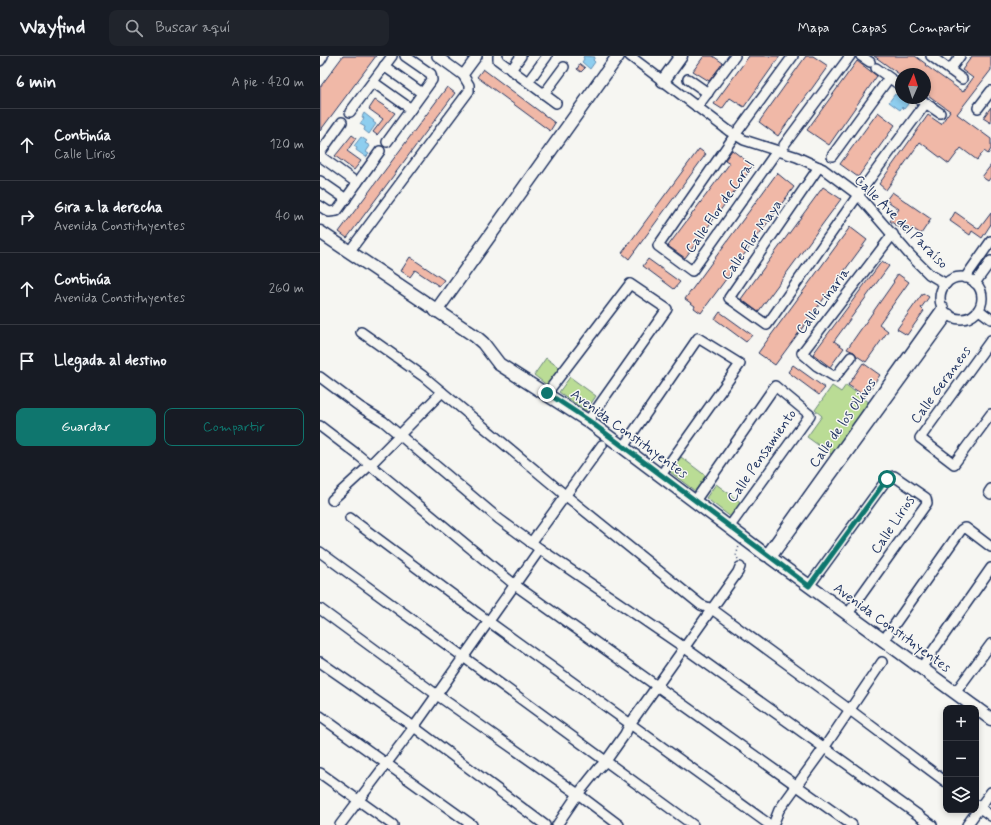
<!DOCTYPE html>
<html lang="es">
<head>
<meta charset="utf-8">
<style>
  :root { --surface:#171b24; --page:#20242c; --text:#f1f3f6; --muted:#9ea1a6; --line:#363941; --accent:#0f766e }
  body { margin:0; font-family:Mynerve,sans-serif; background:var(--page); color:var(--text) }
  .controls { position:absolute; right:12px; bottom:12px; display:grid; overflow:hidden; border-radius:8px; box-shadow:0 2px 6px #0003 }
  .controls button { width:36px; height:36px; display:grid; place-items:center; padding:0; border:0; border-bottom:1px solid var(--line); background:var(--surface); color:var(--text); font:20px sans-serif }
  .compass { position:absolute; left:575px; top:12px; width:36px; height:36px; border-radius:50%; background:var(--surface); box-shadow:0 2px 6px #0003; rotate:3deg }
  .stop { position:absolute; width:12px; height:12px; margin:-9px; border:3px solid #0f766e; border-radius:50%; background:#fff }
  .stop.end { background:#0f766e; border-color:#fff; box-shadow:0 1px 4px #0008 }
  .list { margin:0; padding:0; list-style:none }
  h2 { display:flex; justify-content:space-between; align-items:center; height:52px; margin:0; padding:0 16px; font-size:17px }
  h2 small { font-size:13px; font-weight:400; color:var(--muted) }
  .list li { display:grid; grid-template-columns:26px 1fr auto; gap:12px; align-items:center; box-sizing:border-box; height:72px; padding:0 16px; border-top:1px solid var(--line) }
  .list b { display:block; font-size:15px; white-space:nowrap }
  .list p { margin:0; font-size:13px; white-space:nowrap; color:var(--muted) }
  .list em { font-size:13px; font-style:normal; color:var(--muted) }
  .actions { display:flex; gap:8px; padding:12px 16px }
  .actions a { flex:1; padding:9px 0; border:1px solid var(--accent); border-radius:8px; text-align:center; font-size:14px; color:var(--accent) }
  .actions .main { background:var(--accent); color:#fff }
  .icon { flex:none; width:22px; height:22px; fill:none; stroke:currentColor; stroke-width:2; stroke-linecap:round; stroke-linejoin:round }
  .map { position:relative; flex:none; width:671px; height:769px; overflow:hidden }
  header { display:flex; align-items:center; gap:24px; box-sizing:border-box; height:56px; padding:0 20px; background:var(--surface); border-bottom:1px solid var(--line) }
  header strong { font-size:19px }
  nav { display:flex; gap:22px; margin-inline-start:auto; font-size:14px }
  .search { width:280px; height:36px; background:var(--page); display:flex; align-items:center; gap:10px; box-sizing:border-box; padding:0 14px; border-radius:8px; color:var(--muted); font-size:15px }
  main { display:flex }
  aside { flex:1; background:var(--surface) }
  .map>svg:first-child { display:block }
  .green { fill:#badc95; stroke:#6a867a }
  .water { fill:#8eceef; stroke:#608eb5 }
  .building { fill:#f0b8a7; stroke:#1b2f5e }
  .lines { fill:none; stroke-linecap:round; stroke-linejoin:round }
  .minor-casing { stroke:#1b2f5e; stroke-width:12 }
  .major-casing { stroke:#1b2f5e; stroke-width:15 }
  .path { stroke:#1b2f5e; stroke-width:1.5; stroke-dasharray:1 3; stroke-linecap:butt }
  .minor { stroke:#f6f6f2; stroke-width:9 }
  .major { stroke:#f6f6f2; stroke-width:12 }
  .route { stroke:#0f766e; stroke-width:5 }
  .labels { text-anchor:middle; dominant-baseline:central; stroke-width:3; stroke-linejoin:round; paint-order:stroke }
  .street-label { font-size:14px; fill:#1b2f5e; stroke:#f6f6f2 }
</style>
</head>
<body>
<header>
<strong>Wayfind</strong>
<div class="search"><svg class="icon" aria-label="search" viewBox="0 0 24 24"><circle cx="10" cy="10" r="6"/><path d="M15 15l6 6"/></svg>Buscar aquí</div>
<nav><a>Mapa</a><a>Capas</a><a>Compartir</a></nav>
</header>
<main>
<aside>
<h2>6 min<small>A pie · 420 m</small></h2>
<ul class="list">
<li><svg class="icon" aria-label="ahead" viewBox="0 0 24 24"><path d="M12 20V5M6 11l6-6 6 6"/></svg><div><b>Continúa</b><p>Calle Lirios</p></div><em>120 m</em></li>
<li><svg class="icon" aria-label="right" viewBox="0 0 24 24"><path d="M7 20v-9h11M14 6l5 5-5 5"/></svg><div><b>Gira a la derecha</b><p>Avenida Constituyentes</p></div><em>40 m</em></li>
<li><svg class="icon" aria-label="ahead" viewBox="0 0 24 24"><path d="M12 20V5M6 11l6-6 6 6"/></svg><div><b>Continúa</b><p>Avenida Constituyentes</p></div><em>260 m</em></li>
<li><svg class="icon" aria-label="arrive" viewBox="0 0 24 24"><path d="M6 21V4h12l-3 4 3 4H6"/></svg><div><b>Llegada al destino</b></div></li>
</ul>
<div class="actions"><a class="main">Guardar</a><a>Compartir</a></div>
</aside>
<div class="map">
<svg width="671" height="769" viewBox="0 0 671 769">
  <rect width="100%" height="100%" fill="#f6f6f2"/>
  <filter id="ink" filterUnits="userSpaceOnUse"><feTurbulence type="fractalNoise" baseFrequency=".025" numOctaves="2"/><feDisplacementMap in="SourceGraphic" scale="8" xChannelSelector="R" yChannelSelector="G"/><feConvolveMatrix kernelMatrix="1 2 1 2 8 2 1 2 1" color-interpolation-filters="sRGB"/></filter>
  <g filter="url(#ink)">
    <g class="green">
      <path d="M226,302l15,11 -13,17 -14,-11z"/>
      <path d="M250,321l26,19 -10,15 -27,-19z"/>
      <path d="M526,329l24,18 -38,52 -25,-18 15,-21 -7,-6 17,-24 9,6z"/>
      <path d="M361,401l25,19 -11,15 -25,-19z"/>
      <path d="M396,428l27,20 -11,14 -26,-20z"/>
    </g>
    <g class="water">
      <path d="M264,0l11,1 -2,3 2,2 -5,7 -8,-7 2,-3 -1,-2z"/>
      <path d="M575,38l13,10 -4,5 -2,-2 -2,3 -11,-8z"/>
      <path d="M44,57l10,8 -1,1 3,2 -7,10 -5,-4 1,-3 -5,-3 4,-6 -2,-1z"/>
      <path d="M41,81l6,4 -2,2 5,3 -4,6 3,2 -3,3 -10,-7 1,-2 -3,-2z"/>
    </g>
    <g class="building">
      <path d="M23,0h33l-56,75v-44z"/>
      <path d="M384,0h9l10,7 -14,18 -16,-10z"/>
      <path d="M429,0h31l-36,51 -14,-9 -8,11 -8,-5z"/>
      <path d="M486,0h7l15,10 -50,70 -19,-14z"/>
      <path d="M554,0h41l11,8 -1,1 38,27 10,-14 -11,-8 10,-14h19v14l-34,44 34,25v10l-3,5 -4,-3 -7,9 -16,-12 -12,16 -29,-22 -34,48 -7,-6 49,-69 13,9 9,-13 -25,-18v-19h-26z"/>
      <path d="M537,5l20,15 -48,69 -22,-15z"/>
      <path d="M260,8l5,4 -4,4 -4,-3z"/>
      <path d="M163,13l72,54 -5,8 -73,-54z"/>
      <path d="M127,31l8,6 -108,145 -8,-6z"/>
      <path d="M55,44l20,13 -18,22 -4,-3 10,-13 -14,-10z"/>
      <path d="M671,51v16l-8,-5z"/>
      <path d="M558,56l17,13 -37,52 -18,-13z"/>
      <path d="M32,79l4,3 -9,13 14,10 -7,9 -19,-14z"/>
      <path d="M379,93l7,5 -77,105 -7,-6z"/>
      <path d="M412,94l21,16 -68,92 -17,-12 62,-83 -5,-3z"/>
      <path d="M671,109v12l-3,4 -6,-4z"/>
      <path d="M457,117l17,14 -93,126 -7,-5 1,-2 -10,-7z"/>
      <path d="M503,131l18,12 -83,113 -17,-13z"/>
      <path d="M572,136l39,27 -10,15 -9,-6 -4,6 -18,-13 9,-12 -13,-9z"/>
      <path d="M635,156l24,17 12,-16v11l-9,14 -10,-7 -2,4 -20,-14z"/>
      <path d="M530,171l17,13 -92,125 -17,-12z"/>
      <path d="M90,201l34,23 -5,6 -24,-16 -5,7 -9,-6z"/>
      <path d="M328,203l32,23 -6,7 -31,-23z"/>
      <path d="M562,205l7,5 -55,75 10,7 -14,19 -17,-13z"/>
      <path d="M578,218l11,8 -30,42 9,7 -22,31 -9,-6 -3,-4 -7,-3 47,-67 -1,-1z"/>
      <path d="M603,237l6,4 -8,11 3,3 -17,24 -10,-6z"/>
      <path d="M400,256l32,23 -6,7 -31,-23z"/>
      <path d="M543,307l17,12 -15,21 -17,-11z"/>
      <path d="M473,309l32,23 -6,7 -31,-23z"/>
    </g>
    <g class="lines">
      <defs>
        <g id="minor">
          <path d="M117,0l26,19 14,-19"/>
          <path d="M178,0v4l58,43"/>
          <path d="M310,0l99,75 15,9 53,17 26,12 35,26 51,59 20,20 17,10"/>
          <path d="M541,0l9,6"/>
          <path d="M611,0l31,23"/>
          <path d="M0,5l3,-5"/>
          <path d="M64,10l38,27"/>
          <path d="M556,12l25,18"/>
          <path d="M191,14l10,-14"/>
          <path d="M630,14l10,-14"/>
          <path d="M368,23l20,14"/>
          <path d="M53,26l38,27"/>
          <path d="M208,26l19,-26"/>
          <path d="M224,38l20,-27"/>
          <path d="M598,42l22,15"/>
          <path d="M377,51l38,-51"/>
          <path d="M658,52l13,-17"/>
          <path d="M30,56l42,-56"/>
          <path d="M67,86l45,-62 -1,-6 -26,-18"/>
          <path d="M464,89l66,-89"/>
          <path d="M457,95l-85,120 -34,-25 77,-111 58,-79"/>
          <path d="M0,97l22,-31"/>
          <path d="M0,100l37,27"/>
          <path d="M512,100l57,-78"/>
          <path d="M499,111l-90,131 38,27 91,-130 68,-92"/>
          <path d="M0,125l26,18"/>
          <path d="M0,150l9,6 8,-1 43,-60"/>
          <path d="M29,196l120,-161v-6l-6,-10"/>
          <circle cx="641" cy="242" r="21"/>
          <path d="M645,222l26,-37"/>
          <path d="M655,227l16,-22"/>
          <path d="M623,251l-177,248 5,3 178,-244"/>
          <path d="M659,254l12,9"/>
          <path d="M41,276l62,44 142,119 136,110 11,4 138,101 96,72"/>
          <path d="M671,284l-71,98 34,26 37,-50"/>
          <path d="M531,301l-16,20 -18,-11 -15,-13 91,-119"/>
          <path d="M0,321l40,30 23,14 116,98 41,30 145,99 247,177"/>
          <path d="M227,337l83,-109 37,25 -79,112"/>
          <path d="M0,370l38,29 157,130 337,240"/>
          <path d="M303,391l75,-109 42,26 -79,111"/>
          <path d="M671,433l-2,3 2,2"/>
          <path d="M12,444l38,-35 72,-73"/>
          <path d="M375,445l80,-115 35,29 -80,111"/>
          <path d="M30,462l138,103 282,204"/>
          <path d="M211,487l71,-98"/>
          <path d="M0,496l373,273"/>
          <path d="M489,530l78,-107 3,-2 4,-1 32,22 1,5 -80,112"/>
          <path d="M0,553l117,86 141,99 41,31"/>
          <path d="M563,585l78,-111 3,-2h2l25,19"/>
          <path d="M0,606l94,65 131,98"/>
          <path d="M601,612l70,-100"/>
          <path d="M635,637l36,-49"/>
          <path d="M0,660l152,109"/>
          <path d="M0,717l73,52"/>
          <path d="M656,749l15,11"/>
          <path d="M20,769l74,-98 126,-178"/>
          <path d="M237,769l21,-31 20,-25 8,-8 19,-27 5,-10 108,-152 2,-5"/>
          <path d="M453,769l6,-15 45,-62 58,-86"/>
          <path d="M647,769l24,-33"/>
        </g>
        <g id="major">
          <path d="M343,25l18,-25"/>
          <path d="M0,176l155,104 8,7 16,21 89,57 178,134"/>
          <path d="M116,255l182,-255"/>
          <path d="M451,502l205,150"/>
          <path d="M656,652l15,11"/>
        </g>
      </defs>
      <use href="#minor" class="minor-casing"/>
      <use href="#major" class="major-casing"/>
      <path class="path" d="M418,503l-2,-3 3,-10"/>
      <use href="#minor" class="minor"/>
      <use href="#major" class="major"/>
    </g>
  </g>
  <g class="lines" filter="url(#ink)">
    <path class="route" d="M227,337l41,27 221,166 78,-107"/>
  </g>
  <g class="labels">
    <g class="street-label">
      <text transform="translate(400 151) rotate(-55)">Calle Flor de Coral</text>
      <text transform="translate(581 166) rotate(45)">Calle Ave del Paraíso</text>
      <text transform="translate(432 184) rotate(-55)">Calle Flor Maya</text>
      <text transform="translate(503 245) rotate(-53)">Calle Linaria</text>
      <text transform="translate(621 329) rotate(-54)">Calle Geraneos</text>
      <text transform="translate(523 367) rotate(-55)">Calle de los Olivos</text>
      <text transform="translate(309 378) rotate(36)">Avenida Constituyentes</text>
      <text transform="translate(442 400) rotate(-55)">Calle Pensamiento</text>
      <text transform="translate(573 469) rotate(-56)">Calle Lirios</text>
      <text transform="translate(572 572) rotate(36)">Avenida Constituyentes</text>
    </g>
  </g>
</svg>
<div class="controls">
<button>+</button>
<button>−</button>
<button><svg class="icon" aria-label="layers" viewBox="0 0 24 24"><path d="M12 4l9 5-9 5-9-5zM3 14l9 5 9-5"/></svg></button>
</div>
<svg class="compass" viewBox="-18 -18 36 36"><path d="M0-13l5 13h-10z" fill="#e53935"/><path d="M0 13l5-13h-10z" fill="#9ea1a6"/></svg>
<div class="stop" style="left:567px;top:423px"></div>
<div class="stop end" style="left:227px;top:337px"></div>
</div>
</main>
</body>
</html>
